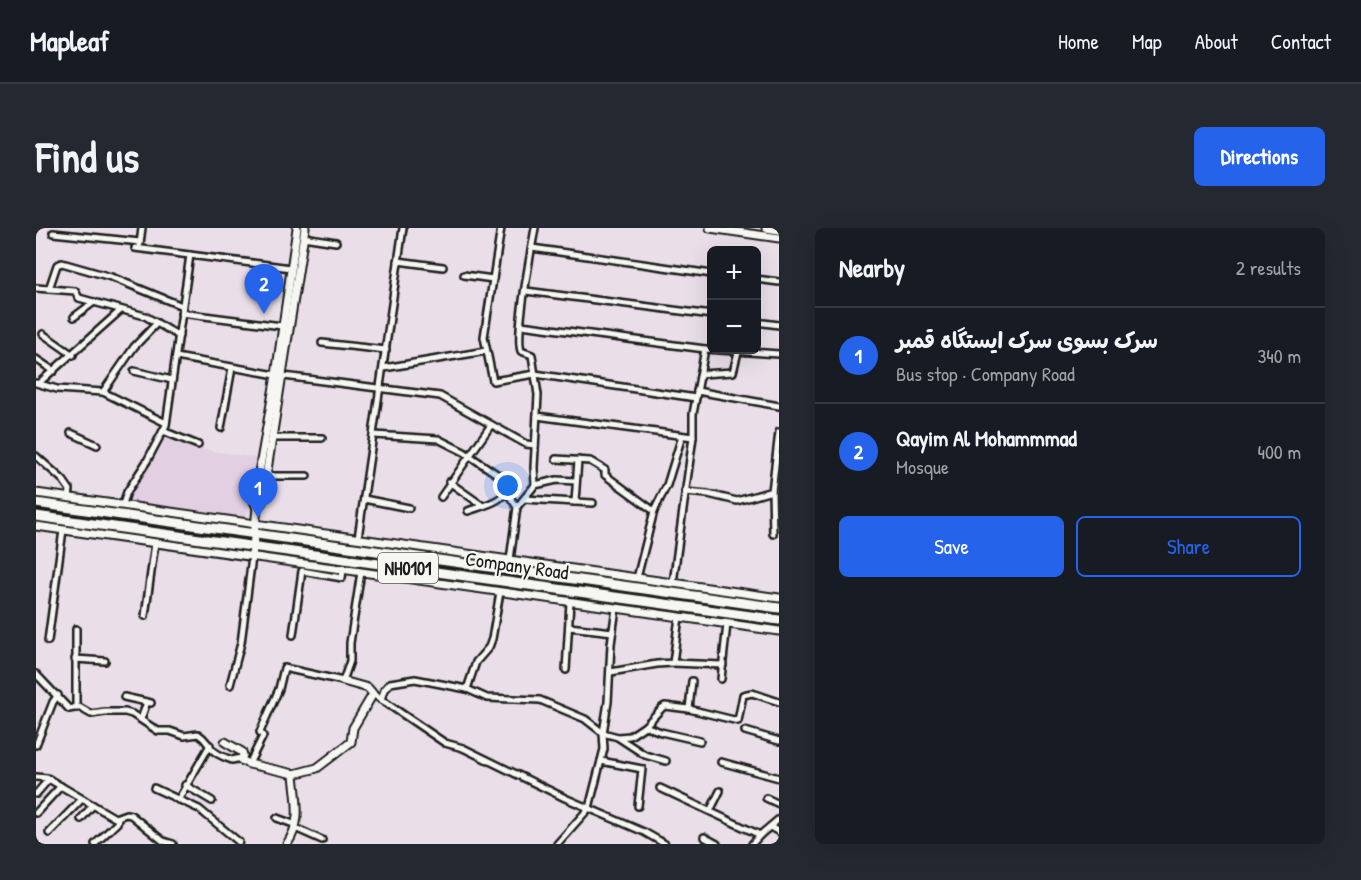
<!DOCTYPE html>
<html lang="en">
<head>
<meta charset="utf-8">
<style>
  :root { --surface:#171b24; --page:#242831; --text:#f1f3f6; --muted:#9ea1a6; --line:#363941; --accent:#2563eb }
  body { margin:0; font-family:"Patrick Hand","Playpen Sans Arabic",sans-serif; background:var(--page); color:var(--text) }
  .controls { position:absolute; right:18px; top:18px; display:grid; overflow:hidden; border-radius:9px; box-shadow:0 6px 24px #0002 }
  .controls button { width:54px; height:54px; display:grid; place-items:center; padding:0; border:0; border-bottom:2px solid var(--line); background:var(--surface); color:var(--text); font:30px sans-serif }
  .you { position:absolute; left:472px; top:258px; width:21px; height:21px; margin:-15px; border:4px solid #fff; border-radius:50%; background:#1a73e8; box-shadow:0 0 0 9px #1a73e833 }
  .badge { display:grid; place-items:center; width:39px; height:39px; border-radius:50%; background:var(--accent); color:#fff; font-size:20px; font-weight:700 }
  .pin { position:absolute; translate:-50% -50px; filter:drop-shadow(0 2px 3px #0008) }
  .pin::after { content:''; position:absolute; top:32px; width:21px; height:18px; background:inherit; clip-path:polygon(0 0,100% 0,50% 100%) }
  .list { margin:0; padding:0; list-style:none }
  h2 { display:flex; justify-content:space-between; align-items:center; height:78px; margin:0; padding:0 24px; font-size:26px }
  h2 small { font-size:20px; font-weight:400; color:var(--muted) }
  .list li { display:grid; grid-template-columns:39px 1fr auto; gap:18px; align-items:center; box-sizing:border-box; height:96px; padding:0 24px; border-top:2px solid var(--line) }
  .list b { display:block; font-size:22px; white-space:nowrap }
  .list p { margin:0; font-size:20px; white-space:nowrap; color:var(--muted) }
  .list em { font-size:20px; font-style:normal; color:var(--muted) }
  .actions { display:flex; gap:12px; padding:18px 24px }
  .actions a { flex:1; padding:14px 0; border:2px solid var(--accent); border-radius:9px; text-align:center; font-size:21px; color:var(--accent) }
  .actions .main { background:var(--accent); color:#fff }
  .map { position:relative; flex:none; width:743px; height:616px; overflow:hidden; border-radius:9px }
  header { display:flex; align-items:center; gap:36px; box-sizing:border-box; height:84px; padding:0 30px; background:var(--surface); border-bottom:2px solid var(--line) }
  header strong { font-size:28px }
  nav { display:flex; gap:33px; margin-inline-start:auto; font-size:21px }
  .intro { display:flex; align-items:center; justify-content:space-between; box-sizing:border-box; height:144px; padding:0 36px }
  h1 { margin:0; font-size:42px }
  .button { padding:15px 27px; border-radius:9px; background:var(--accent); color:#fff; font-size:21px; font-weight:700 }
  main { display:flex; gap:36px; padding:0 36px }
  aside { flex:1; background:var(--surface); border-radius:9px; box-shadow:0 6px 24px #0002 }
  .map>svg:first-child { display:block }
  .built { fill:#e2cfe2 }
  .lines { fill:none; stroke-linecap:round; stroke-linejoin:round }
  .minor-casing { stroke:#1c1c1c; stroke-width:10 }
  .tertiary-casing { stroke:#1c1c1c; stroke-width:11 }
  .trunk-casing { stroke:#1c1c1c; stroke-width:14 }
  .minor { stroke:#f6f6f2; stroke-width:5 }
  .tertiary { stroke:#f6f6f2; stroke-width:7 }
  .trunk { stroke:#f6f6f2; stroke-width:9 }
  .labels { text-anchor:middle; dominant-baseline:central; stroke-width:4.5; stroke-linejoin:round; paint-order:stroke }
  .shield { fill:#f6f6f2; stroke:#5d5d5c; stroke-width:1.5 }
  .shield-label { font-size:18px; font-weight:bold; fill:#1c1c1c }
  .street-label { font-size:20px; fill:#1c1c1c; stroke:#f6f6f2 }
</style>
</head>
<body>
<header>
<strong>Mapleaf</strong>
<nav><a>Home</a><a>Map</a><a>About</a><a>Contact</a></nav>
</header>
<div class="intro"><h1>Find us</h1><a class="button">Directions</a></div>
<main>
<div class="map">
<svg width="743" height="616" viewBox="0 0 743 616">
  <rect width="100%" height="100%" fill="#eadfe9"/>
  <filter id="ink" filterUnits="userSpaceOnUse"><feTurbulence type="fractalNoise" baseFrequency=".0167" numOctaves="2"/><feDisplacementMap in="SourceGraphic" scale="12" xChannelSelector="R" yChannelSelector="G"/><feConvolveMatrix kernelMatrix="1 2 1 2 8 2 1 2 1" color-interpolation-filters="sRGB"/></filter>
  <g filter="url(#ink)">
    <path class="built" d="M128,205l42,17 51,8 -11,60 -126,-15z"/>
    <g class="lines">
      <defs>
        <g id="minor">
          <path d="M465,0l-17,109 9,44 42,-7 161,24"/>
          <path d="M17,5l87,9"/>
          <path d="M267,9l33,5"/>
          <path d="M104,16l2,-16"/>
          <path d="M99,20l156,20"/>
          <path d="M496,20l180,26"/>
          <path d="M362,33l45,6"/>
          <path d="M428,47l29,4"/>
          <path d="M720,51l23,3"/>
          <path d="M0,60l39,3 4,7 66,18 34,20"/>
          <path d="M13,61l8,-24 5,-2 49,14 71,29"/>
          <path d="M490,63l186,24"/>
          <path d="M145,85l101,13"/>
          <path d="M38,89l20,-15"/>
          <path d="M720,94l23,3"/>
          <path d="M485,97l184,24 74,5"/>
          <path d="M7,106l30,21"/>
          <path d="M286,115l64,7"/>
          <path d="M140,129l100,18 164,21 86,48 9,1"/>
          <path d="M0,131l18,12"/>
          <path d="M348,140l102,-17"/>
          <path d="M98,143l38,9"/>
          <path d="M665,146l32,-2 5,-20"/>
          <path d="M0,155l21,6 46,3 63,31"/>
          <path d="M3,155l82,-73"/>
          <path d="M661,163l82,15"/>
          <path d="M67,164l31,-45 23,-24"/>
          <path d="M501,188l156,21"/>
          <path d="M185,200l11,-60"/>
          <path d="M127,203l35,14"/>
          <path d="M35,205l26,12"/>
          <path d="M338,207l64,4 26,13 46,31c-4,19 -26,22 -42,28"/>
          <path d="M236,210h50"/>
          <path d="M0,228l27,24 7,10 -1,8"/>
          <path d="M520,231l34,2 15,9v5l49,36"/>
          <path d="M230,248h41"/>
          <path d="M413,254l34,24"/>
          <path d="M499,257l22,-5 19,1"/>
          <path d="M470,263l11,16"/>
          <path d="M649,264l23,2 29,7 35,-10"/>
          <path d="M405,269l50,-72"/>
          <path d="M328,271l45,9"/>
          <path d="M488,271l69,4"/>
          <path d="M539,274l3,-42"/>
          <path d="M87,276l4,-12 20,-31 19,-36 24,-170"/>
          <path d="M737,306l-1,-43 7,-59"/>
          <path d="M322,310l45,-310"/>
          <path d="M474,332l7,-53 18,-22 -1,-18 4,-72 -6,-40 -11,-4c-6,-18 10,-99 14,-123"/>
          <path d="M601,350l17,-67 13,-26 15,-49"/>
          <path d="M637,355l20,-146v-23l12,-65"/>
          <path d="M109,388l10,-73"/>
          <path d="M533,399l44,5"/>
          <path d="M40,401v79"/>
          <path d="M257,407l9,-64 40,7 1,-8"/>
          <path d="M12,413l15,-111"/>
          <path d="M39,431l30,2"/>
          <path d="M637,435l50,2"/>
          <path d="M530,442l4,-68"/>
          <path d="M575,444l46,-8 16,-1 6,-46"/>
          <path d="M0,446l33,35 10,-2 12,7 14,-2h20l7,2 26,17h12l14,5 14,-2c8,5 8,8 13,14 4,6 15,10 21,12l9,-2"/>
          <path d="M685,451l6,-55"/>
          <path d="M194,457l11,-42 11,-86"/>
          <path d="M431,461l9,-27 13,-15 3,-8 8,-47"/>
          <path d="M337,466l72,49 18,5 102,50 79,34 21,12"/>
          <path d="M88,469l27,6"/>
          <path d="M345,472l3,-10 6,-7 25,-4 52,10 20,9 53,2 45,19 18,14 15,4 12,-1 15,-10 17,-18 3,-2 24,3 49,12 5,-26 9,-2 27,9"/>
          <path d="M653,481l3,-28"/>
          <path d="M105,491l6,-17"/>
          <path d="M609,498l16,6 39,9"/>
          <path d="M709,503l34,10"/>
          <path d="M583,510l26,17 21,6"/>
          <path d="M0,517l17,-43 5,-7"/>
          <path d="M565,533l41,8 -4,37"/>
          <path d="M685,534l58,16"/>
          <path d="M213,536l14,-28 -3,-4 19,-43 5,-21 59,13 7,-20v-18l11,-71"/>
          <path d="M0,549l11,1 68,40 11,-4 5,1 32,26 10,3"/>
          <path d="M149,557l27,16"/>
          <path d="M118,560l45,21 40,33"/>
          <path d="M624,560l100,47"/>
          <path d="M0,566l13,-15"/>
          <path d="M730,570l13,6"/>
          <path d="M142,572l32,-55"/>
          <path d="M674,583l10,-20"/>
          <path d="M0,585l25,-27"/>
          <path d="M241,590l19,7"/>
          <path d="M45,591l12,-14"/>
          <path d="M734,599l9,5"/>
          <path d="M259,600l27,12"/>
          <path d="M13,605l33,-34"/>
          <path d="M668,609l13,7"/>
          <path d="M59,616l22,-21 1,-5"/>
          <path d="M521,616l32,-36 15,-59 -1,-16 5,-31 3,-58 5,-36"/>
          <path d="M716,616l8,-9 19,-16"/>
        </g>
        <g id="tertiary">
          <path d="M674,0l69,10"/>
          <path d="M730,0l13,2"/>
          <path d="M0,265l743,105"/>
          <path d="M221,280l5,-6 43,-274"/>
          <path d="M0,298l743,105"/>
          <path d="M216,329l5,-49 -3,-7 22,-126 21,-147"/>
          <path d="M189,514l17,10 1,3 -2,5 8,4 45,10 23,-6 34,-26 2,-14 20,-34 -5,-6 -25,-7"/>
          <path d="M251,616c16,-24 9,-43 7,-70"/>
        </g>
        <g id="trunk">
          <path d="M0,275l743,105"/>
          <path d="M0,288l743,104"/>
        </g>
      </defs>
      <use href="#minor" class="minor-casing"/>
      <use href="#tertiary" class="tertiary-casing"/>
      <use href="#trunk" class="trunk-casing"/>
      <use href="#minor" class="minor"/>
      <use href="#tertiary" class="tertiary"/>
      <use href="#trunk" class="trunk"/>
    </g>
  </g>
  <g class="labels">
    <rect class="shield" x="342" y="325" width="60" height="30" rx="4.5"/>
    <g class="shield-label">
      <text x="372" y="340">NH0101</text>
    </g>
    <g class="street-label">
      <text transform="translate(481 337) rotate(8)">Company Road</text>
    </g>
  </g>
</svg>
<div class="controls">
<button>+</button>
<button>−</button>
</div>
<div class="you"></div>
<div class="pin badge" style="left:222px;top:290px">1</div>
<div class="pin badge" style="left:228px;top:86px">2</div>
</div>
<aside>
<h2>Nearby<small>2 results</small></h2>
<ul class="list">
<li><span class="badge">1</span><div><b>سرک بسوی سرک ایستگاه قمبر</b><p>Bus stop · Company Road</p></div><em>340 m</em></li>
<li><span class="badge">2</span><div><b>Qayim Al Mohammmad</b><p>Mosque</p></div><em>400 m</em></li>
</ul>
<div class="actions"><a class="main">Save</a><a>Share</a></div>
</aside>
</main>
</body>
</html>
